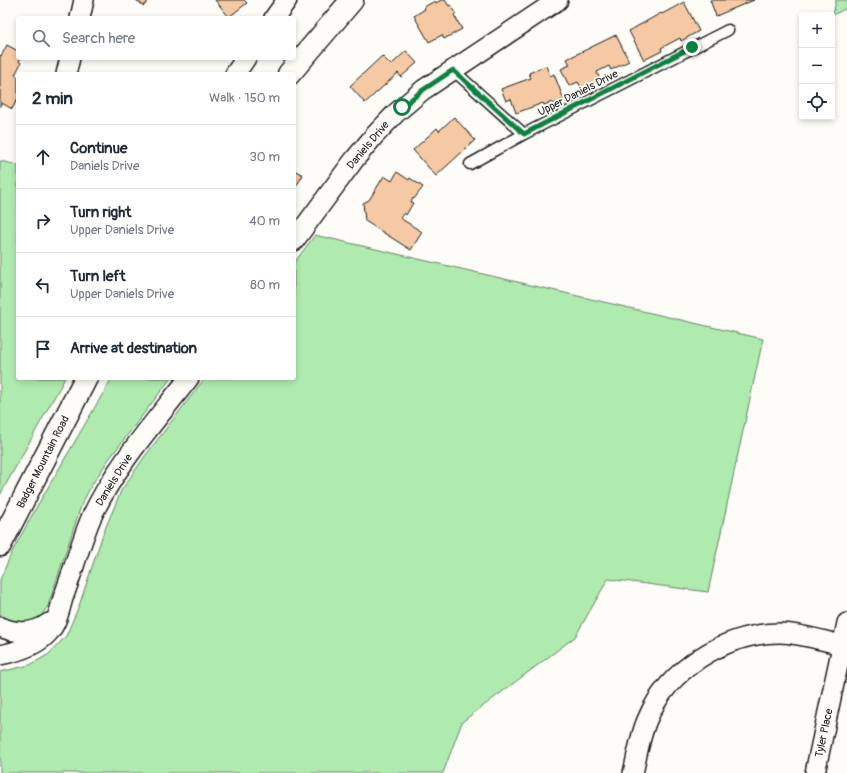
<!DOCTYPE html>
<html lang="en">
<head>
<meta charset="utf-8">
<style>
  :root { --surface:#fff; --page:#f6f6f7; --text:#1f2937; --muted:#747a83; --line:#e0e1e3 }
  body { margin:0; font-family:Pangolin,sans-serif; background:var(--page); color:var(--text) }
  .controls { position:absolute; right:12px; top:12px; display:grid; overflow:hidden; border-radius:4px; box-shadow:0 2px 6px #0003 }
  .controls button { width:36px; height:36px; display:grid; place-items:center; padding:0; border:0; border-bottom:1px solid var(--line); background:var(--surface); color:var(--text); font:20px sans-serif }
  .stop { position:absolute; width:12px; height:12px; margin:-9px; border:3px solid #0b8043; border-radius:50%; background:#fff }
  .stop.end { background:#0b8043; border-color:#fff; box-shadow:0 1px 4px #0008 }
  .list { margin:0; padding:0; list-style:none }
  h2 { display:flex; justify-content:space-between; align-items:center; height:52px; margin:0; padding:0 16px; font-size:17px }
  h2 small { font-size:13px; font-weight:400; color:var(--muted) }
  .list li { display:grid; grid-template-columns:26px 1fr auto; gap:12px; align-items:center; box-sizing:border-box; height:64px; padding:0 16px; border-top:1px solid var(--line) }
  .list b { display:block; font-size:15px; white-space:nowrap }
  .list p { margin:0; font-size:13px; white-space:nowrap; color:var(--muted) }
  .list em { font-size:13px; font-style:normal; color:var(--muted) }
  .icon { flex:none; width:22px; height:22px; fill:none; stroke:currentColor; stroke-width:2; stroke-linecap:round; stroke-linejoin:round }
  .map { position:relative; flex:none; width:847px; height:773px; overflow:hidden }
  .search { position:absolute; background:var(--surface); box-shadow:0 2px 6px #0003; left:16px; top:16px; width:280px; height:44px; display:flex; align-items:center; gap:10px; box-sizing:border-box; padding:0 14px; border-radius:4px; color:var(--muted); font-size:15px }
  .panel { position:absolute; background:var(--surface); box-shadow:0 2px 6px #0003; left:16px; top:72px; width:280px; height:308px; border-radius:4px }
  .map>svg:first-child { display:block }
  .green { fill:#afeaaf; stroke:#668366 }
  .building { fill:#f4c9a3; stroke:#1c1c1c }
  .lines { fill:none; stroke-linecap:round; stroke-linejoin:round }
  .lane-casing { stroke:#1c1c1c; stroke-width:13 }
  .street-casing { stroke:#1c1c1c; stroke-width:22 }
  .secondary-casing { stroke:#1c1c1c; stroke-width:25 }
  .lane { stroke:#fdfcf7; stroke-width:10 }
  .street { stroke:#fdfcf7; stroke-width:19 }
  .secondary { stroke:#fdfcf7; stroke-width:22 }
  .route { stroke:#0b8043; stroke-width:5 }
  .labels { text-anchor:middle; dominant-baseline:central; stroke-width:3.5; stroke-linejoin:round; paint-order:stroke }
  .street-label { font-size:11px; fill:#1c1c1c; stroke:#fdfcf7 }
</style>
</head>
<body>
<div class="map">
<svg width="847" height="773" viewBox="0 0 847 773">
  <rect width="100%" height="100%" fill="#fdfcf7"/>
  <filter id="ink" filterUnits="userSpaceOnUse"><feTurbulence type="fractalNoise" baseFrequency=".025" numOctaves="2"/><feDisplacementMap in="SourceGraphic" scale="8" xChannelSelector="R" yChannelSelector="G"/><feConvolveMatrix kernelMatrix="1 2 1 2 8 2 1 2 1" color-interpolation-filters="sRGB"/></filter>
  <g filter="url(#ink)">
    <g class="green">
      <path d="M836,0h11v8l-14,7z"/>
      <path d="M0,161l18,4v213h47l-65,117z"/>
      <path d="M315,235l448,104 -55,253 -100,-13 -33,58 -113,85 -19,51h-443v-101l30,-7 19,-11 17,-18 13,-30 24,-72 18,-43 24,-35 60,-78h89v-115z"/>
      <path d="M112,378h59l-62,81 -18,27 -10,20 -33,100 -7,10 -10,8 -22,-2 -9,-8v-34l11,-26 25,-46z"/>
    </g>
    <g class="building">
      <path d="M136,0h13l-5,6z"/>
      <path d="M215,0h29l3,3 -18,14z"/>
      <path d="M441,0h4l4,6 2,-1 5,8 -2,2 8,14 -18,10 -2,-4 -13,7 -15,-26 11,-7 -1,-2 11,-6 1,2z"/>
      <path d="M710,0h44l-38,16z"/>
      <path d="M684,2l15,29 -18,10 -1,-3 -19,10 1,3 -18,9 -15,-29 32,-18 1,1z"/>
      <path d="M616,35l13,26 -18,9 -2,-4 -12,6 3,8 -18,9 -4,-7 -9,4 -8,-17 9,-4 -3,-6z"/>
      <path d="M7,45l11,6v7h3l-2,3 2,2 -6,12 3,2v21l-6,11 -10,-6 -2,4v-52l1,1z"/>
      <path d="M406,51l11,12 -16,14 -3,-4 -33,30 -15,-17 32,-30 9,9z"/>
      <path d="M546,66l4,10 4,-2 10,26 -11,4 -1,-2 -8,3 -1,-2 -27,10 -5,-14 -5,2 -5,-12 30,-11 -2,-5z"/>
      <path d="M454,117l21,23 -39,36 -23,-26 24,-22 2,3z"/>
      <path d="M294,170l9,5 -9,15z"/>
      <path d="M397,172l12,8 1,-2 13,9 -9,12 -1,-1 -2,4 2,1 -7,12 -2,-2 -4,5 22,14 -11,18 -46,-29 -2,-18 6,-3 15,-24 8,5z"/>
    </g>
    <g class="lines">
      <defs>
        <g id="lane">
          <path d="M453,70l71,64"/>
          <path d="M470,164l54,-30 204,-104"/>
        </g>
        <g id="street">
          <path d="M80,18l4,-18"/>
          <path d="M274,18l13,-18"/>
          <path d="M66,74l4,-16"/>
          <path d="M235,74l11,-16"/>
          <path d="M294,241l60,-81 20,-24 22,-23 27,-23 135,-90"/>
          <path d="M0,627c17,7 34,7 49,-4"/>
          <path d="M0,655c16,-3 38,-10 49,-23 8,-9 11,-23 14,-34 10,-26 17,-54 28,-80 24,-52 63,-95 98,-140"/>
          <path d="M633,773c4,-17 7,-37 14,-53 21,-51 78,-87 133,-87 19,0 44,8 62,12"/>
          <path d="M815,773l32,-150"/>
        </g>
        <g id="secondary">
          <path d="M289,74l63,-74"/>
          <path d="M0,545l86,-167"/>
        </g>
      </defs>
      <use href="#lane" class="lane-casing"/>
      <use href="#street" class="street-casing"/>
      <use href="#secondary" class="secondary-casing"/>
      <use href="#lane" class="lane"/>
      <use href="#street" class="street"/>
      <use href="#secondary" class="secondary"/>
    </g>
  </g>
  <g class="lines" filter="url(#ink)">
    <path class="route" d="M402,107l21,-17 30,-20 71,64 168,-87"/>
  </g>
  <g class="labels">
    <g class="street-label">
      <text transform="translate(578 93) rotate(-27)">Upper Daniels Drive</text>
      <text transform="translate(368 145) rotate(-50)">Daniels Drive</text>
      <text transform="translate(43 462) rotate(-63)">Badger Mountain Road</text>
      <text transform="translate(114 480) rotate(-58)">Daniels Drive</text>
      <text transform="translate(824 733) rotate(-78)">Tyler Place</text>
    </g>
  </g>
</svg>
<div class="controls">
<button>+</button>
<button>−</button>
<button><svg class="icon" aria-label="locate" viewBox="0 0 24 24"><circle cx="12" cy="12" r="6"/><path d="M12 2v4M12 18v4M2 12h4M18 12h4"/></svg></button>
</div>
<div class="stop" style="left:402px;top:107px"></div>
<div class="stop end" style="left:692px;top:47px"></div>
<div class="search"><svg class="icon" aria-label="search" viewBox="0 0 24 24"><circle cx="10" cy="10" r="6"/><path d="M15 15l6 6"/></svg>Search here</div>
<section class="panel">
<h2>2 min<small>Walk · 150 m</small></h2>
<ul class="list">
<li><svg class="icon" aria-label="ahead" viewBox="0 0 24 24"><path d="M12 20V5M6 11l6-6 6 6"/></svg><div><b>Continue</b><p>Daniels Drive</p></div><em>30 m</em></li>
<li><svg class="icon" aria-label="right" viewBox="0 0 24 24"><path d="M7 20v-9h11M14 6l5 5-5 5"/></svg><div><b>Turn right</b><p>Upper Daniels Drive</p></div><em>40 m</em></li>
<li><svg class="icon" aria-label="left" viewBox="0 0 24 24"><path d="M17 20v-9H6M10 6l-5 5 5 5"/></svg><div><b>Turn left</b><p>Upper Daniels Drive</p></div><em>80 m</em></li>
<li><svg class="icon" aria-label="arrive" viewBox="0 0 24 24"><path d="M6 21V4h12l-3 4 3 4H6"/></svg><div><b>Arrive at destination</b></div></li>
</ul>
</section>
</div>
</body>
</html>
